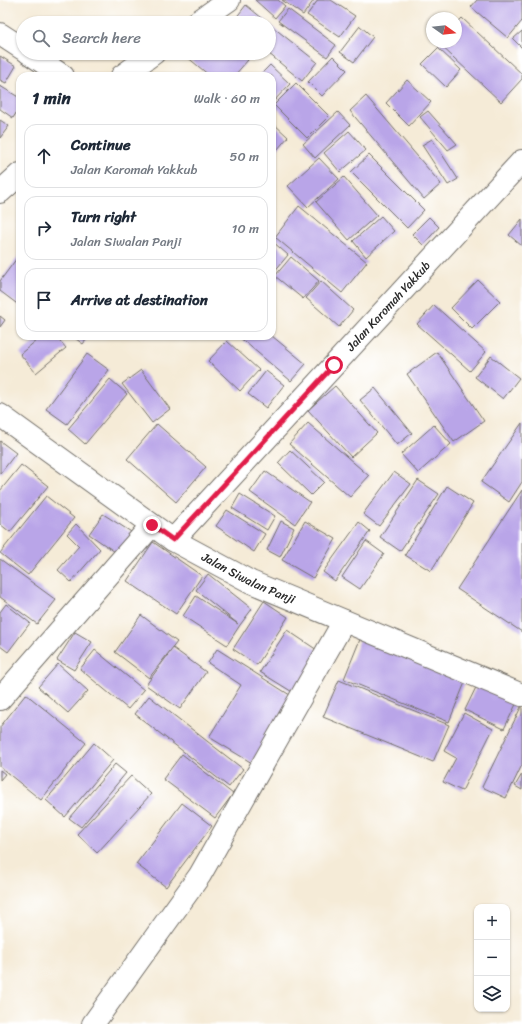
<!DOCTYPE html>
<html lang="en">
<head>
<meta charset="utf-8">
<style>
  :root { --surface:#fff; --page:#f2f2f3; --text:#1f2937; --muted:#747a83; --line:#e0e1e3 }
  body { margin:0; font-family:Sriracha,sans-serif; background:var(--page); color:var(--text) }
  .controls { position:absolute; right:12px; bottom:12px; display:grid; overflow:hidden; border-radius:8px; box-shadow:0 1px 3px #0004 }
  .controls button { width:36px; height:36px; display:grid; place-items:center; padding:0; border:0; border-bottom:1px solid var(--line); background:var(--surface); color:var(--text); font:20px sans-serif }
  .compass { position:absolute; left:426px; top:12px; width:36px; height:36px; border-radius:50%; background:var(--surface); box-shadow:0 1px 3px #0004; rotate:105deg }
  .stop { position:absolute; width:12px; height:12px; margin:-9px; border:3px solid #e11d48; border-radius:50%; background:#fff }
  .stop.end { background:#e11d48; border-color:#fff; box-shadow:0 1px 4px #0008 }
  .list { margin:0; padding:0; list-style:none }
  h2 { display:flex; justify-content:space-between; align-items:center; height:52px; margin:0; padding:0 16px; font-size:17px }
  h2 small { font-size:13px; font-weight:400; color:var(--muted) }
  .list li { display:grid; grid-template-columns:26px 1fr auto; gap:12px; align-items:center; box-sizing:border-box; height:64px; margin:0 8px 8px; padding:0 8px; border:1px solid var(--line); border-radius:12px }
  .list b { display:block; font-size:15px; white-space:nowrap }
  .list p { margin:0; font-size:13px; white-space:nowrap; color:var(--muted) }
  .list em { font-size:13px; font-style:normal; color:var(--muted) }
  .icon { flex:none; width:22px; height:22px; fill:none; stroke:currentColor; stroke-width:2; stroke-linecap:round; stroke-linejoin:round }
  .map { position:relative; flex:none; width:522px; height:1024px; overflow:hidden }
  .search { position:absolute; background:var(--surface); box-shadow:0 1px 3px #0004; left:16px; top:16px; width:260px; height:44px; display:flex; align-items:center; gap:10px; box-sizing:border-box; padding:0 14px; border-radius:22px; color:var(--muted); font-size:15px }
  .panel { position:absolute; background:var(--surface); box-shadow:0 1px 3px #0004; left:16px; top:72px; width:260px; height:268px; border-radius:12px }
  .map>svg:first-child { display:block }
  .building { fill:#b9a5e8 }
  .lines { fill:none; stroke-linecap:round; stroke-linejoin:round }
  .minor-casing { stroke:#726e67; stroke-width:24 }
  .minor { stroke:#fff; stroke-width:22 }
  .route { stroke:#e11d48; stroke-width:5 }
  .labels { text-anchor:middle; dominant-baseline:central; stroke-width:4; stroke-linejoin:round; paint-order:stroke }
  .street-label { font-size:12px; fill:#2b2b2b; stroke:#fff }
</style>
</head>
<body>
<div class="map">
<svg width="522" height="1024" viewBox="0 0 522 1024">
  <rect width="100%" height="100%" fill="#fff"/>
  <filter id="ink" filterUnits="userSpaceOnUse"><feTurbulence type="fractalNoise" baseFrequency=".025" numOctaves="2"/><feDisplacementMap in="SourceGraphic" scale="8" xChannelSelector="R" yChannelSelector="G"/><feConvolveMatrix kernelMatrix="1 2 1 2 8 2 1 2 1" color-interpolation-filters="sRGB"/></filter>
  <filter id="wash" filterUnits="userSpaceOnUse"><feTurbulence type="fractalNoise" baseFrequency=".012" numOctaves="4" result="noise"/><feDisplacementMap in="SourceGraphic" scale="16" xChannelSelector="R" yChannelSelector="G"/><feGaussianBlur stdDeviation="0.9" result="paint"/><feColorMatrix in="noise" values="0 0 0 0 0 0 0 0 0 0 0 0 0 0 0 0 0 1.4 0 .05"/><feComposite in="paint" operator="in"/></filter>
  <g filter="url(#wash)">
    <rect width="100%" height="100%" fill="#f5ebd7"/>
    <g id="blocks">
      <g class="building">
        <path d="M255,0h23l7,6 -10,12z"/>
        <path d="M282,0h32l-11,15z"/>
        <path d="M318,0h13l24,16 -15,21 -33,-22z"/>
        <path d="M477,0h45v21l-14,17 -37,-31z"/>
        <path d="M246,5l22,18h-36z"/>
        <path d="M288,9l48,36 -9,12 -49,-36z"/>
        <path d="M462,18l60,56v5l-21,23 -63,-59 1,-1h17v-18z"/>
        <path d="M269,24l48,38 -15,19 -34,-28h1z"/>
        <path d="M360,26l13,11 -19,25 -14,-10z"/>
        <path d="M522,31v17l-9,-9z"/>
        <path d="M438,48l23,22 -15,17 -24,-23z"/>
        <path d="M189,53h51l8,7 -14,16h-24l-24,-20z"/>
        <path d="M0,56l16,10 -10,17 -6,-3z"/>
        <path d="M333,56l14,14 -25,26 -14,-14z"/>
        <path d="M270,65l20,19 -18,19v-27h-13z"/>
        <path d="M407,80l24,22 -22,24 -23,-23z"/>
        <path d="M296,83l33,33 -22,22 -33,-33z"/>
        <path d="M0,86l20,12v9l-7,11 -13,-9z"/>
        <path d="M366,96l75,88 -17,15 -74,-88z"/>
        <path d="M428,111l29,33 -9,6 -28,-33z"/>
        <path d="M338,112l12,13 -35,33 -12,-14z"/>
        <path d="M0,120l9,6 -9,12z"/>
        <path d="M272,122l16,15 -16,19z"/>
        <path d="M349,131l17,19 -26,22 -16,-19z"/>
        <path d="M432,139l26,40 -10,6 -26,-40z"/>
        <path d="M369,155l55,55 -17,18 -56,-56z"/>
        <path d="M319,158l20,21 -31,28 -20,-21z"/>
        <path d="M344,177l33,38 -28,25 -33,-38z"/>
        <path d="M299,206l68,56 -25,31 -67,-56z"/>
        <path d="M381,216l13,15 -28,26 -13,-16z"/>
        <path d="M429,217l10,10 -16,18 -11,-11z"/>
        <path d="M522,219v27l-13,-11z"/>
        <path d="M272,241l16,14 -15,18 -1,-1z"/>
        <path d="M20,254v52l-20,-15v-10z"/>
        <path d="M291,257l28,24 -16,18 -28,-23z"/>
        <path d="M478,280l22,21 -28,28 -21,-21z"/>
        <path d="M321,281l32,29 -14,17 -33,-29z"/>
        <path d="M434,305l52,47 -16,19 -53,-47z"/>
        <path d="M0,316l5,4 -5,7z"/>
        <path d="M42,336h14l10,12 -30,25 -16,-19z"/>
        <path d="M72,336h17l-6,8z"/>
        <path d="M238,336h34l34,28 -15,17z"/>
        <path d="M227,341l32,29 -19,21 -32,-30z"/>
        <path d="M437,352l47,69 -30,21 -47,-68z"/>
        <path d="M87,354l22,16 -42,54 -21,-15z"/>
        <path d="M491,356l28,22 -16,21 -28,-22z"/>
        <path d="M141,370l29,39 -18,14 -30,-39z"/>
        <path d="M266,371l18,14 -18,23 -18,-14z"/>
        <path d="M110,379l17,15 -42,50 -17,-15z"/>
        <path d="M335,386l42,47 -26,24 -43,-47z"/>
        <path d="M375,388l37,45 -15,12 -37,-45z"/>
        <path d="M308,423l61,53 -19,21 -61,-53z"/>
        <path d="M522,423v59l-13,20 -28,-20z"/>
        <path d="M157,424l49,43 -30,35 -49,-43z"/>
        <path d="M434,425l17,19 -33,29 -17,-19z"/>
        <path d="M0,441l16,12 -16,21z"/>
        <path d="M290,450l34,32 -13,13 -33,-32z"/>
        <path d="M21,465l27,21 -38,46 -10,-8v-33z"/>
        <path d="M265,471l45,31 -15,22 -45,-32z"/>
        <path d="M394,472l17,12 -32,42 -16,-12z"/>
        <path d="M418,480l21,14 -39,57 -20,-14z"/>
        <path d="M447,486l26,17 -42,68 -26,-16z"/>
        <path d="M522,490v142l-65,-43z"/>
        <path d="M240,494l35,22 -8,14 -35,-22z"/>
        <path d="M46,496l28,22 -46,57 -28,-22z"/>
        <path d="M227,510l38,24 -11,18 -38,-26z"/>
        <path d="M103,514l33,21 -15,21 -32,-22z"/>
        <path d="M281,521l13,7 -14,29 -13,-7z"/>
        <path d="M305,521l31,18 -23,39 -31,-18z"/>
        <path d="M359,522l11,9 -35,50 -12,-9z"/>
        <path d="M76,524l24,25 -29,33 -13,-12 21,-24 -12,-12z"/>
        <path d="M366,541l18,13 -24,35 -18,-12z"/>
        <path d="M153,542l49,34 -26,38 -49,-33z"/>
        <path d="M0,559l56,41 -19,24 -37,-27z"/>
        <path d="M208,574l44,35 -12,16 -13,20 -44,-29 13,-20 42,28 -42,-34z"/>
        <path d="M264,601l24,16 -31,48 -24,-16z"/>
        <path d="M6,604l24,19 -22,29 -8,-6v-34z"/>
        <path d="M141,615l36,27 -28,36 -34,-26z"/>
        <path d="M287,630l33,22 -26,41 -34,-21z"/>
        <path d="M75,632l17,10 -18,28 -17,-10z"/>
        <path d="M361,637l105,43 -17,42 -105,-43z"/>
        <path d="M173,648l33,24 -26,37 -34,-24z"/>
        <path d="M217,649l76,48 -41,66 -43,-26 32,-52 -33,-22z"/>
        <path d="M95,650l49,40 -16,19 -48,-40z"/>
        <path d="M58,664l30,27 -20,22 -30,-26z"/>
        <path d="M480,679l39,19 -15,31 -39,-19z"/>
        <path d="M339,680l110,45 -16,37 -110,-45z"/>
        <path d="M26,694l60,49 -45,57 -41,-33v-40z"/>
        <path d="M149,696l94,73 -14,18 -94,-73z"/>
        <path d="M522,705v60l-16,33 -24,-11z"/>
        <path d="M464,713l29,16 -31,62 -19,-9 13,-24 -12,-7z"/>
        <path d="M94,743l19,17 -48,57 -19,-17z"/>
        <path d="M182,754l51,40 -18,24 -52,-39z"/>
        <path d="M115,764l11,9 -45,54 -12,-9z"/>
        <path d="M0,770l5,4 -5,6z"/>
        <path d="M522,774v16l-7,-4z"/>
        <path d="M131,776l20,18 -54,59 -20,-19z"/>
        <path d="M182,803l30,23 -46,61 -30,-23z"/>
      </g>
    </g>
  </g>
  <g filter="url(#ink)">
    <use href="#blocks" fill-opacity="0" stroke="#726e67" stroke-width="1"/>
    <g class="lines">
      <defs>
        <g id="minor">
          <path d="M196,23l33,-23"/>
          <path d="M0,34l23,15"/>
          <path d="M29,53l34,23"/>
          <path d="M122,76l32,-23"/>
          <path d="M0,192l20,-18"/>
          <path id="s1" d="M0,415l173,125 78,42 271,113"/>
          <path id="s2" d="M173,540l349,-379"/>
          <path d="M0,699l152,-174"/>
          <path d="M93,1024l107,-149 144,-254"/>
        </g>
      </defs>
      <use href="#minor" class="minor-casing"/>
      <use href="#minor" class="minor"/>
    </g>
  </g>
  <g class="lines" filter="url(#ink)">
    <path class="route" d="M152,525l21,15 161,-175"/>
  </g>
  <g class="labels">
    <g class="street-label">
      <text stroke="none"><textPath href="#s2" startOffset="318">Jalan Karomah Yakkub</textPath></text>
      <text stroke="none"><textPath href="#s1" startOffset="298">Jalan Siwalan Panji</textPath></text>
    </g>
  </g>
</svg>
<div class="controls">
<button>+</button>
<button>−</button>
<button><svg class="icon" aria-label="layers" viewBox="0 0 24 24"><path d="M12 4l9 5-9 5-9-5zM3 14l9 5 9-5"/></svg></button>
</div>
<svg class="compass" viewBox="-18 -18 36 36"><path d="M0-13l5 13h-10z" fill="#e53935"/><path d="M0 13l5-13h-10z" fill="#747a83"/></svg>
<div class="stop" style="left:334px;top:365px"></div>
<div class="stop end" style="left:152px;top:525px"></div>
<div class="search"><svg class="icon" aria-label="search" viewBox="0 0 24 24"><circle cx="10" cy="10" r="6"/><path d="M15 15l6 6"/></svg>Search here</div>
<section class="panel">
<h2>1 min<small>Walk · 60 m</small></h2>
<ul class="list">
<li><svg class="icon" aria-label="ahead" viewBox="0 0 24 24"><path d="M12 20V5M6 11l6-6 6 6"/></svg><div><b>Continue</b><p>Jalan Karomah Yakkub</p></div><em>50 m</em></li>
<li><svg class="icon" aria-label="right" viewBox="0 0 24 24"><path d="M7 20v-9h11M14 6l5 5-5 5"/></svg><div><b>Turn right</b><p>Jalan Siwalan Panji</p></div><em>10 m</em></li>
<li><svg class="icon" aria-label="arrive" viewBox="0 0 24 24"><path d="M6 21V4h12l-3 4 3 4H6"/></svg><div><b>Arrive at destination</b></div></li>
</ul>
</section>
</div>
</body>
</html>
